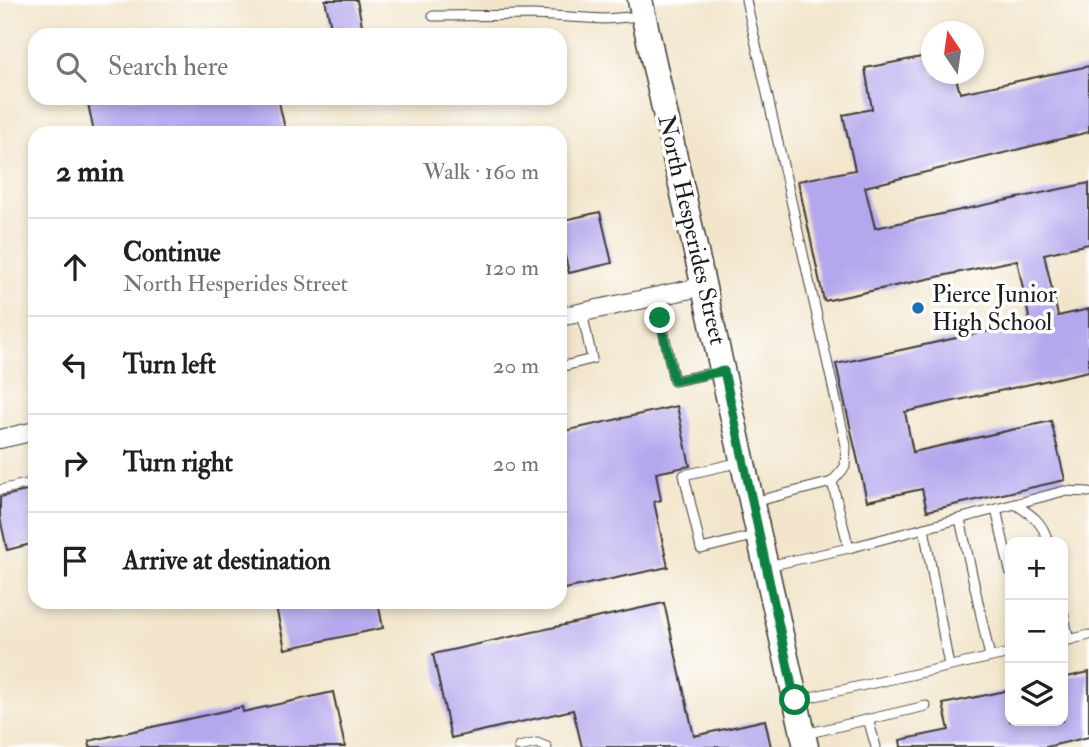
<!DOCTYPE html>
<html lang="en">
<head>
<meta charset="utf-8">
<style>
  :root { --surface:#fff; --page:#f6f6f6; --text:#202124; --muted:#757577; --line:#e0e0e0 }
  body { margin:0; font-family:"IM FELL Double Pica",serif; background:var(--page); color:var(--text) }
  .controls { position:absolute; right:21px; bottom:21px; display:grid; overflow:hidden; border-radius:14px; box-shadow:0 4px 10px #0003 }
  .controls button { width:63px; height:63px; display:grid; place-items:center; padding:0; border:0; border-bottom:2px solid var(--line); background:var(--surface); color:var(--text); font:35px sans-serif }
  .compass { position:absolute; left:921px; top:21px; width:63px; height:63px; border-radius:50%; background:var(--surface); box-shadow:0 4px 10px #0003; rotate:347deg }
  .stop { position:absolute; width:21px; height:21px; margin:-16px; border:5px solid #0b8043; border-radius:50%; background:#fff }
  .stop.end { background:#0b8043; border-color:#fff; box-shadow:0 2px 7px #0008 }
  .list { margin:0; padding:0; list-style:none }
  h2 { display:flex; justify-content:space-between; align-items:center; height:91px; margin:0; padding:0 28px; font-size:30px }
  h2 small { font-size:23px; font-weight:400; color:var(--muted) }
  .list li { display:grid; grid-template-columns:46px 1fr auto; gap:21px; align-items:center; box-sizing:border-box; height:98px; padding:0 28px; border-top:2px solid var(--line) }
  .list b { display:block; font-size:26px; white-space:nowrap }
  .list p { margin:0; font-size:23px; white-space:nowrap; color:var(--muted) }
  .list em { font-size:23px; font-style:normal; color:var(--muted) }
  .icon { flex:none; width:38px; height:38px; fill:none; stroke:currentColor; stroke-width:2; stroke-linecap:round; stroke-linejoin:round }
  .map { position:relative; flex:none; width:1089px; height:747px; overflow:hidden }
  .search { position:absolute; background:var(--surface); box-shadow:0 4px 10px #0003; left:28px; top:28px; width:539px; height:77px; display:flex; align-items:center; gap:18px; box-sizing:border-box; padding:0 24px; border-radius:21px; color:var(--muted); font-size:26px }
  .panel { position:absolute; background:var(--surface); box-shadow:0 4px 10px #0003; left:28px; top:126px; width:539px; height:483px; border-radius:21px }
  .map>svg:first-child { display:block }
  .building { fill:#b5a7ed }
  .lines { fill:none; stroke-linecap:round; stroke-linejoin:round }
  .lane-casing { stroke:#3c3a36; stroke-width:11 }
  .street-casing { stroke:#3c3a36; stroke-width:20 }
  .secondary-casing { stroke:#3c3a36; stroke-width:27 }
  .lane { stroke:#fff; stroke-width:9 }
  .street { stroke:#fff; stroke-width:18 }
  .secondary { stroke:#fff; stroke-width:24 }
  .route { stroke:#0b8043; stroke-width:9 }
  .poi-dot { fill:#1f6fb2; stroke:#fff; stroke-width:2.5 }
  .labels { text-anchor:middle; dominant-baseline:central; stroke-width:7; stroke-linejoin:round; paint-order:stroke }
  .street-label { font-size:24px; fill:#1c1c1c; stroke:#fff }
  .poi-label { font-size:24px; fill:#1c1c1c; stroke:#fff; text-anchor:start }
</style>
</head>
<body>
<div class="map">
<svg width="1089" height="747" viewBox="0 0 1089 747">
  <rect width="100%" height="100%" fill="#fff"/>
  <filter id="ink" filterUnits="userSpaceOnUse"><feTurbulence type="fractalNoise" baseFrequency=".0143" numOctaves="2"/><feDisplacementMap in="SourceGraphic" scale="14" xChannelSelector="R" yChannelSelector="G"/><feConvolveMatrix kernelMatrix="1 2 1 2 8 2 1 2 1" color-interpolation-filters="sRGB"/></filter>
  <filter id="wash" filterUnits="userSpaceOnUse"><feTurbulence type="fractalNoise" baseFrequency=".00686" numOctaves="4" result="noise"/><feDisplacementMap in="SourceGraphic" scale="28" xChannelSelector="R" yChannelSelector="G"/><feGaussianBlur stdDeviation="1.57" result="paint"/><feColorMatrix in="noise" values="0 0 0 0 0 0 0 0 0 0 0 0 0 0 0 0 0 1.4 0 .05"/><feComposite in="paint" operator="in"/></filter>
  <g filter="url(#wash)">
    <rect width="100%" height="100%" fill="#f2e5cb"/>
    <g id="blocks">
      <g class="building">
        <path d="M325,0h32l7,35h-31z"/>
        <path d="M932,55v19h23l5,19 129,-27v66l-224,55 10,41 214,-45v61l-45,10 14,62 31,-7v62l-184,41 8,40 138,-31 14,59 -138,31 -5,-22 -55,12 -31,-137 194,-42 -13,-62 -193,41 -26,-120 57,-11 -12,-55 29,-6 -7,-41z"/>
        <path d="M87,98h191l8,35h-192z"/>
        <path d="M600,212l12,51 -43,10 -9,-38v-14z"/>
        <path d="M677,406l13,60 -34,7 5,27 -7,2 14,65 -108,23v-158z"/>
        <path d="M35,489v54l-28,7 -7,-32v-21z"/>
        <path d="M275,602h103l5,26 -98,21z"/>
        <path d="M664,603l30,133 71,-16 6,27h-189l-9,-37 -122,28 -18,-84z"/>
        <path d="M1089,672v65l-43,10h-145l-1,-7 49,-10 -6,-26 67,-14v31h53v-43z"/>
        <path d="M333,692l12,55h-255l-1,-6 153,-34 1,5z"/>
      </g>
    </g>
  </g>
  <g filter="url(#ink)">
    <use href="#blocks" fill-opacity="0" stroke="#3c3a36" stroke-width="2"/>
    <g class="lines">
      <defs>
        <g id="lane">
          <path d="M746,0l100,445 -1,22 -13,15"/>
          <path d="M433,16l101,-1 71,4 37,-3"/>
          <path d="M656,296l18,85 48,-10"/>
          <path d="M560,367l32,-8 -10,-47"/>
          <path d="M741,462l-57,13 17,74 56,-14"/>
          <path d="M0,490l35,-8"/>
          <path d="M754,502l78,-20 17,66"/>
          <path d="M1015,504c17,11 28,18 33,38"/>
          <path d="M996,509l14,62"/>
          <path d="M960,519l30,138"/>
          <path d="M924,528l25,138"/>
          <path d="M768,566l81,-18 215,-57 25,1"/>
          <path d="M1063,612l6,28"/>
          <path d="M1064,641l25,-6"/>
          <path d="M797,700l213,-47"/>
          <path d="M868,719l8,28"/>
          <path d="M805,734l121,-28"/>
          <path d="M519,747l18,-4 10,4"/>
        </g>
        <g id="street">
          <path d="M560,317l145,-31"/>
          <path d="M0,439l35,-8"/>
        </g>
        <path id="secondary" d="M640,0l166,747"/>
      </defs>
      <use href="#lane" class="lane-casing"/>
      <use href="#street" class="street-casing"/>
      <use href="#secondary" class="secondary-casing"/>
      <use href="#lane" class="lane"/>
      <use href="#street" class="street"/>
      <use href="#secondary" class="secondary"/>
    </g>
  </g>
  <g class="lines" filter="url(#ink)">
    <path class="route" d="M660,318l14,63 50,-10 71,329"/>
  </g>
  <circle class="poi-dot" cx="918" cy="308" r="7"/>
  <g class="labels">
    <g class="street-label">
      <text transform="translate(692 230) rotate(77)">North Hesperides Street</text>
    </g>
    <g class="poi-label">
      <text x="932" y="294">Pierce Junior<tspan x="932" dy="28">High School</tspan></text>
    </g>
  </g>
</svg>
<div class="controls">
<button>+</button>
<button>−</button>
<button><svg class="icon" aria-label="layers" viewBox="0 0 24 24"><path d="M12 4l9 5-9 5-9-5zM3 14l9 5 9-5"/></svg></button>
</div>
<svg class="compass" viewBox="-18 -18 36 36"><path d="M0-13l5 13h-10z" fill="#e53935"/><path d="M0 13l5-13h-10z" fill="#757577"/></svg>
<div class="stop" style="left:795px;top:700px"></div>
<div class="stop end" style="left:660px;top:318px"></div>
<div class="search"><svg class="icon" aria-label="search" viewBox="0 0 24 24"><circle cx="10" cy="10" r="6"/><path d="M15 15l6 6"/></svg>Search here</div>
<section class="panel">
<h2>2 min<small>Walk · 160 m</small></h2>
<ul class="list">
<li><svg class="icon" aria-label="ahead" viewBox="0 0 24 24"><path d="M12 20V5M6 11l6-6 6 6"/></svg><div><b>Continue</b><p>North Hesperides Street</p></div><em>120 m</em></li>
<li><svg class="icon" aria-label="left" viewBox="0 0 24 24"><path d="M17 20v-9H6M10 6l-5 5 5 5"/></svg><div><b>Turn left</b></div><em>20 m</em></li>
<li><svg class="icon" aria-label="right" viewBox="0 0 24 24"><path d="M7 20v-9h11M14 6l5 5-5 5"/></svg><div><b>Turn right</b></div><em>20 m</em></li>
<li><svg class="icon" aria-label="arrive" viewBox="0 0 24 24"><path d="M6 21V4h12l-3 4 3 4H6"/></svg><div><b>Arrive at destination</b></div></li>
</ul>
</section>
</div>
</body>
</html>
